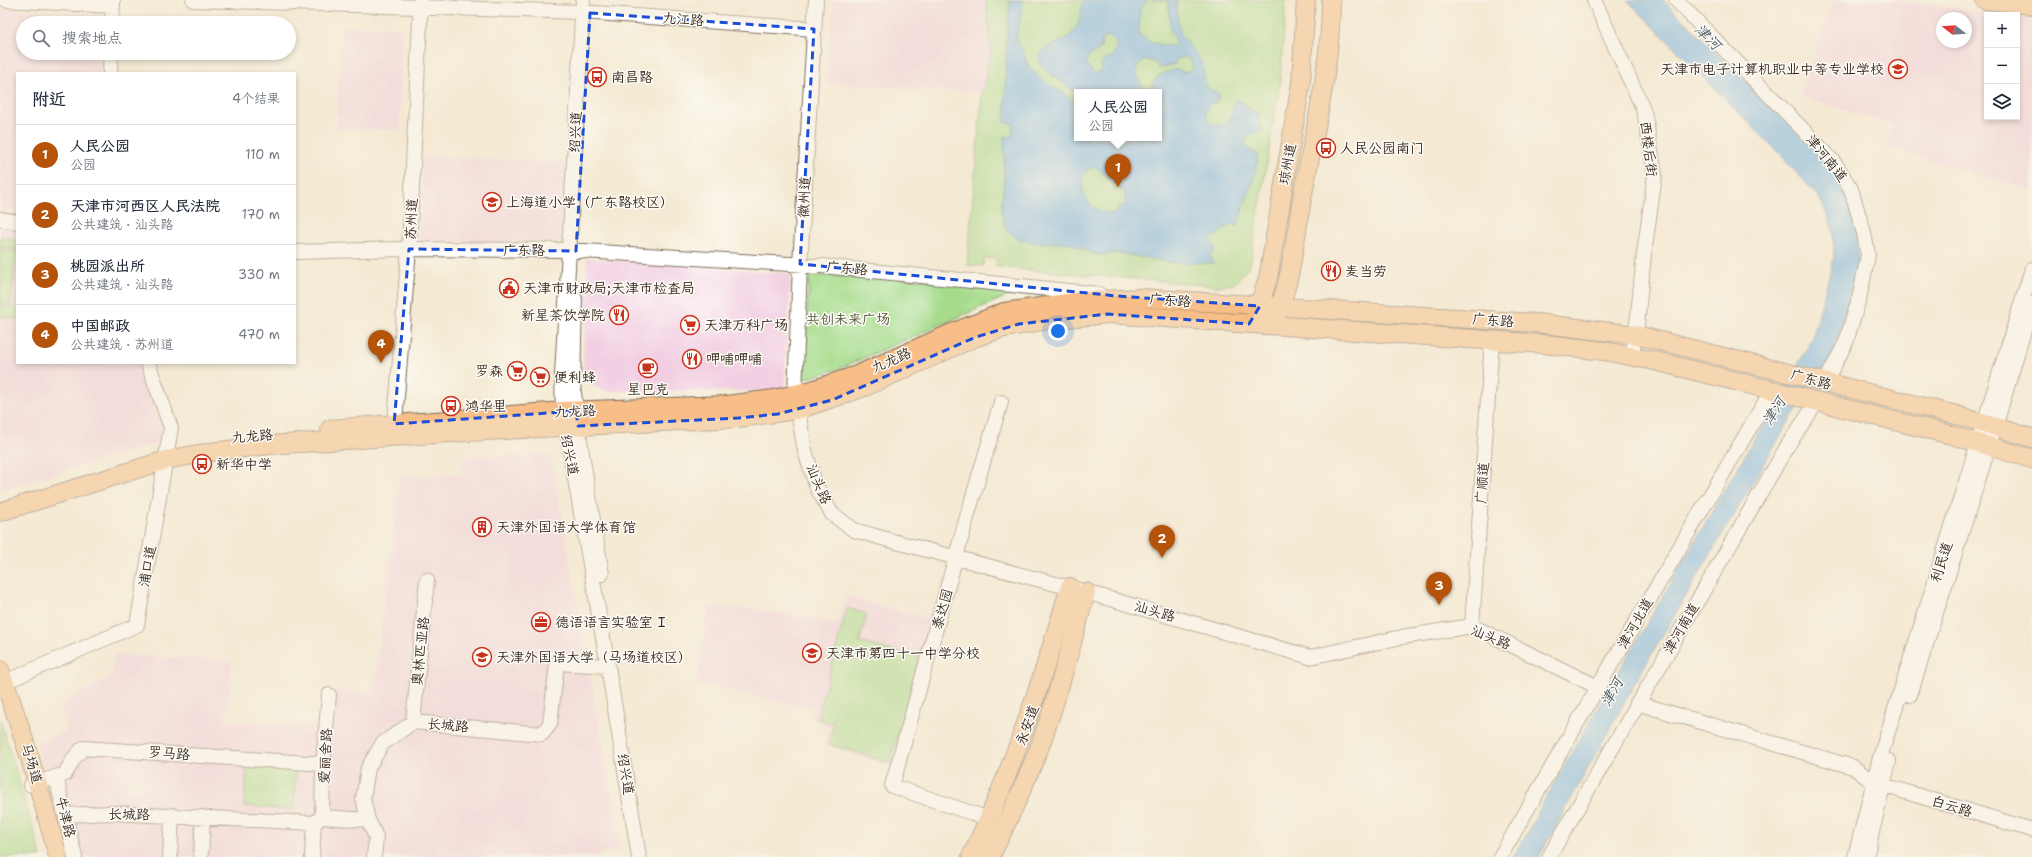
<!DOCTYPE html>
<html lang="zh">
<meta charset="utf-8">
<style>
body{margin:0;font-family:"Shantell Sans","LXGW WenKai TC",sans-serif;background:#f6f6f7;color:#1f2937}
.controls{position:absolute;right:12px;top:12px;display:grid;overflow:hidden;border-radius:0px;box-shadow:0 2px 6px #0003}
.controls button{width:36px;height:36px;display:grid;place-items:center;padding:0;border:0;border-bottom:1px solid #e0e1e3;background:#fff;color:#1f2937;font:20px sans-serif}
.compass{position:absolute;left:1936px;top:12px;width:36px;height:36px;border-radius:50%;background:#fff;box-shadow:0 2px 6px #0003;rotate:287deg}
.you{position:absolute;left:1058px;top:331px;width:14px;height:14px;margin:-10px;border:3px solid #fff;border-radius:50%;background:#1a73e8;box-shadow:0 0 0 6px #1a73e833}
.badge{display:grid;place-items:center;width:26px;height:26px;border-radius:50%;background:#b45309;color:#fff;font-size:13px;font-weight:700}
.pin{position:absolute;translate:-50% -33px;filter:drop-shadow(0 1px 2px #0008)}
.pin::after{content:'';position:absolute;top:21px;width:14px;height:12px;background:inherit;clip-path:polygon(0 0,100% 0,50% 100%)}
.popup{position:absolute;left:1074px;top:89px;width:88px;height:52px;box-sizing:border-box;display:grid;place-content:center;border-radius:0px;background:#fff;filter:drop-shadow(0 1px 3px #0005);font-size:13px;white-space:nowrap;color:#747a83}
.popup b{font-size:15px;color:#1f2937}
.popup::after{content:'';position:absolute;left:50%;top:100%;margin-left:-8px;border:8px solid transparent;border-top-color:#fff}
.list{margin:0;padding:0;list-style:none}
h2{display:flex;justify-content:space-between;align-items:center;height:52px;margin:0;padding:0 16px;font-size:17px}
h2 small{font-size:13px;font-weight:400;color:#747a83}
.list li{display:grid;grid-template-columns:26px 1fr auto;gap:12px;align-items:center;box-sizing:border-box;height:60px;padding:0 16px;border-top:1px solid #e0e1e3}
.list b{display:block;font-size:15px;white-space:nowrap}
.list p{margin:0;font-size:13px;white-space:nowrap;color:#747a83}
.list em{font-size:13px;font-style:normal;color:#747a83}
.icon{flex:none;width:22px;height:22px;fill:none;stroke:currentColor;stroke-width:2;stroke-linecap:round;stroke-linejoin:round}
.map{position:relative;flex:none;width:2032px;height:857px;overflow:hidden}
.search{position:absolute;background:#fff;box-shadow:0 2px 6px #0003;left:16px;top:16px;width:280px;height:44px;display:flex;align-items:center;gap:10px;box-sizing:border-box;padding:0 14px;border-radius:22px;color:#747a83;font-size:15px}
.panel{position:absolute;background:#fff;box-shadow:0 2px 6px #0003;left:16px;top:72px;width:280px;height:292px;border-radius:0px}
.map>svg:first-child{display:block}
.built{fill:#f2cfe2;fill-rule:evenodd}
.green{fill:#a6db8b;stroke:#708254;fill-rule:evenodd}
.water{fill:#72b3e6;stroke:#566e82;fill-rule:evenodd}
.lines{fill:none;stroke-linecap:round;stroke-linejoin:round}
.minor-casing{stroke:#7c6d5d;stroke-width:16}
.major-casing{stroke:#7c6d5d;stroke-width:20}
.minor{stroke:#fff;stroke-width:14}
.major{stroke:#f7be88;stroke-width:18}
.marked{fill:none;stroke:#1d4ed8;stroke-width:3;stroke-dasharray:8 5;stroke-linejoin:round}
.labels{text-anchor:middle;dominant-baseline:central;stroke-width:3;stroke-linejoin:round;paint-order:stroke}
.street-label{font-size:14px;fill:#3b2a1e;stroke:#fdfcf7}
.poi-label{font-size:14px;fill:#3b2a1e;stroke:#fdfcf7;text-anchor:start}
.park-label{font-size:14px;fill:#565639;stroke:#fdfcf7}
.water-label{font-size:15px;font-style:italic;fill:#4e5a64;stroke:#fdfcf7}
</style>
<div class="map">
<svg width="2032" height="857" viewBox="0 0 2032 857">
<rect width="100%" height="100%" fill="#fdfcf7"/>
<filter id="ink" filterUnits="userSpaceOnUse"><feTurbulence type="fractalNoise" baseFrequency=".025" numOctaves="2"/><feDisplacementMap in="SourceGraphic" scale="8" xChannelSelector="R" yChannelSelector="G"/><feConvolveMatrix kernelMatrix="1 2 1 2 8 2 1 2 1" color-interpolation-filters="sRGB"/></filter>
<filter id="wash" filterUnits="userSpaceOnUse"><feTurbulence type="fractalNoise" baseFrequency=".012" numOctaves="4" result="noise"/><feDisplacementMap in="SourceGraphic" scale="16" xChannelSelector="R" yChannelSelector="G"/><feGaussianBlur stdDeviation="0.9" result="paint"/><feColorMatrix in="noise" values="0 0 0 0 0 0 0 0 0 0 0 0 0 0 0 0 0 1.4 0 .05"/><feComposite in="paint" operator="in"/></filter>
<g filter="url(#wash)">
<rect width="100%" height="100%" fill="#f4ead3"/>
<path class="built" d="M834,0H986L991,51L983,93L826,83Z
M1834,0H1896L2002,15H1987V117H2017V17L2032,19V191L1887,147L1892,125L1799,96ZM1942,18H1966V42H1942Z
M0,9L102,16L101,23H23V53H100L99,73H17V210L0,208Z
M341,26L402,27L400,130L336,129Z
M423,157L565,162L560,242H419Z
M0,228L17,230V363H138L162,430L159,442L0,490Z
M587,258L791,274L784,391H605L596,388L583,375Z
M551,455L621,848L598,854L597,857H66L36,743L68,731L61,704L112,675L114,655L232,660L227,721L321,726L323,690L373,693L400,477L462,475L463,456Z
M846,596L931,620L891,766L825,745L829,728L822,725L823,721L811,718L813,709L696,684L709,607L745,608L838,623Z"/>
<path class="green" d="M986,0H1286L1280,83L1250,265L1234,284L1217,286L996,267L997,259L984,258L983,266L967,265L982,93L991,51ZM1077,92H1159V138H1077Z
M0,237L17,239V249L0,247Z
M0,249L17,251L10,304L0,303Z
M809,275L940,280L1019,291L836,370L803,379Z
M0,305L17,308V319L0,316Z
M847,608L867,614L859,642L919,658L890,763L828,744L834,724L817,719Z
M0,719L38,844L41,857H0Z
M247,765L296,768L294,810L244,806Z"/>
<path class="water" d="M1010,0H1022L1021,14L1016,37L1029,67L1045,82L1064,93L1077,105V138H1108L1121,142L1131,138H1159V92H1151C1152,76 1164,72 1178,69C1184,74 1187,72 1193,69L1192,63L1187,57L1176,59V64L1159,68L1156,63L1147,60C1127,65 1142,80 1143,92L1077,93L1047,72L1040,64L1039,55C1043,49 1047,47 1054,44C1078,35 1080,24 1083,0H1147L1140,10L1139,34L1149,42L1174,47L1176,40L1171,32L1168,1L1152,0H1178L1176,6L1180,33L1201,61L1206,86L1210,90L1219,93L1217,102L1211,103C1199,116 1211,131 1227,123C1232,116 1232,108 1236,100L1245,104L1251,112L1255,111L1258,113L1259,124L1263,131L1255,132L1246,139L1245,144L1250,151L1258,154C1257,179 1243,203 1237,227L1232,224L1210,239L1216,249L1210,254L1213,263H1175L1117,253L1096,255L1070,243L1033,242L1018,239L1006,230L1001,210L1004,180V136L1012,137L1013,123H1005L1006,42ZM1108,36C1118,40 1117,47 1113,56C1102,61 1104,57 1100,71L1095,74L1086,64L1088,57L1101,48L1102,39ZM1095,167C1105,172 1107,183 1119,187L1120,190H1124L1126,205L1119,206L1117,212C1087,222 1069,173 1095,167Z
M1627,0H1663L1826,160L1849,196L1858,235V270L1832,356L1788,423L1640,674L1539,857H1513L1575,747L1812,340L1834,257L1833,228L1820,199L1781,155Z"/>
</g>
<g filter="url(#ink)">
<g class="lines">
<defs>
<path id="minor" d="M6,0L113,6
M193,0L582,12L814,29
M583,0L562,375L563,411L608,666L639,857
M816,0L800,264L795,394L805,451L817,488L832,514L854,530L889,540L1086,592L1310,657L1402,637L1472,626L1598,687
M1594,0L1642,106L1645,116L1655,175L1644,254L1636,335L1631,356
M1676,0L1824,151L1836,165L1851,189L1864,233L1868,255L1860,295L1846,342L1825,383
M112,23L113,0
M110,73L111,53
M0,219L17,222
M295,252L398,249L568,250L822,266L1099,294
M575,299L573,385L581,448L602,574
M394,433L409,249L421,0
M1472,626L1492,340
M0,684L137,625L171,428L148,363
M1910,695L1995,427L2032,304
M1637,703L1853,767L1873,782L2032,830
M413,722L427,580
M56,777L75,857
M31,785L65,774L74,758L83,748L323,764
M65,815L110,813L314,823L322,817L368,820L363,799L368,768L382,744L413,722L542,734L550,724L557,663L608,666
M322,817L323,764L329,695
M989,819L892,786L967,517L1001,402
M368,820L376,837L374,857
M170,857L172,815
M201,857L203,817
M312,857L314,823
M1500,857L1598,687L1772,390
M1549,857L1788,445L1817,402
M1855,857L1879,761L2032,269
M1866,857L1889,761"/>
<path id="major" d="M1985,0L2032,5
M1255,317L1268,279L1301,83L1306,0
M1275,317C1292,281 1295,238 1302,199C1314,134 1331,67 1331,0
M330,429L563,411L726,405L774,399L812,390L857,375L954,332L1004,312L1080,301L1141,298L1536,323L1636,335L1956,415L2032,438
M0,512L166,460L210,452L270,445L465,432L738,418L797,410L865,387L976,337L1000,329L1048,320L1108,314L1544,344L1604,351L1655,361L1951,435L2032,459
M0,670C23,732 41,793 58,857
M971,857C1013,770 1042,680 1070,587
M990,857C1008,821 1025,784 1040,746C1058,696 1072,643 1086,592"/>
</defs>
<use href="#minor" class="minor-casing"/>
<use href="#major" class="major-casing"/>
<use href="#minor" class="minor"/>
<use href="#major" class="major"/>
</g>
</g>
<path d="M0 0H2032V857H0ZM590,13L814,29L800,264L1117,296L1260,306L1249,324L1108,314L1019,324L976,337L832,400L778,414L738,418L578,426L576,411L394,424L409,249L576,251Z" fill="#f4ead3" fill-opacity=".55" fill-rule="evenodd"/>
<path class="marked" d="M590,13L814,29L800,264L1117,296L1260,306L1249,324L1108,314L1019,324L976,337L832,400L778,414L738,418L578,426L576,411L394,424L409,249L576,251Z"/>
<defs>
<symbol id="school-ring" viewBox="-11 -11 22 22"><circle r="9.5" fill="#fdfcf7" stroke="#c8321e" stroke-width="1.5"/><path d="M0-5L7-2L0 1L-7-2ZM-4 1L0 2.5L4 1V4Q0 6-4 4Z" fill="#c8321e"/></symbol>
<symbol id="bus-ring" viewBox="-11 -11 22 22"><circle r="9.5" fill="#fdfcf7" stroke="#c8321e" stroke-width="1.5"/><path d="M-5-6H5V4H4V6H2V4H-2V6H-4V4H-5ZM-3.5-4V0h7V-4ZM-3.5 1.2v1.5H-2V1.2ZM2 1.2v1.5H3.5V1.2Z" fill="#c8321e"/></symbol>
<symbol id="restaurant-ring" viewBox="-11 -11 22 22"><circle r="9.5" fill="#fdfcf7" stroke="#c8321e" stroke-width="1.5"/><path d="M-5-6h1v4h1v-4h1v4h1v-4h1v5L-1.5 .5V6h-2V.5L-5-1ZM5-6V6H3V1.5H1.5Q1.5-4 5-6Z" fill="#c8321e"/></symbol>
<symbol id="civic-ring" viewBox="-11 -11 22 22"><circle r="9.5" fill="#fdfcf7" stroke="#c8321e" stroke-width="1.5"/><path d="M-.6-6.5H3V-4.5H.6V-3L4-1V1h2V6H-6V1h2V-1L-.6-3ZM-1.2 2.5V6h2.4V2.5Z" fill="#c8321e"/></symbol>
<symbol id="supermarket-ring" viewBox="-11 -11 22 22"><circle r="9.5" fill="#fdfcf7" stroke="#c8321e" stroke-width="1.5"/><path d="M-6-5.5h2.5l.6 2H6L4.5 2H-2.5L-4.4-4H-6ZM-1.5 3.2a1.3 1.3 0 1 0 .1 0ZM3 3.2a1.3 1.3 0 1 0 .1 0Z" fill="#c8321e"/></symbol>
<symbol id="cafe-ring" viewBox="-11 -11 22 22"><circle r="9.5" fill="#fdfcf7" stroke="#c8321e" stroke-width="1.5"/><path d="M-5.5-4.5H6V0H3Q3 3.5 0 3.5H-2.5Q-5.5 3.5-5.5 0ZM3-3.2v2h1.7v-2ZM-6 4.5H4V6H-6Z" fill="#c8321e"/></symbol>
<symbol id="building-ring" viewBox="-11 -11 22 22"><circle r="9.5" fill="#fdfcf7" stroke="#c8321e" stroke-width="1.5"/><path d="M-4-6H4V6H1V3H-1V6H-4ZM-2.5-4.3h1.7v1.8h-1.7ZM.8-4.3h1.7v1.8H.8ZM-2.5-1h1.7V.8h-1.7ZM.8-1h1.7V.8H.8Z" fill="#c8321e"/></symbol>
<symbol id="office-ring" viewBox="-11 -11 22 22"><circle r="9.5" fill="#fdfcf7" stroke="#c8321e" stroke-width="1.5"/><path d="M-6-3h4V-5.5h4V-3h4V5H-6ZM-1-4.5V-3h2v-1.5ZM-6 0V1H6V0Z" fill="#c8321e"/></symbol>
<symbol id="university-ring" viewBox="-11 -11 22 22"><circle r="9.5" fill="#fdfcf7" stroke="#c8321e" stroke-width="1.5"/><path d="M0-5L7-2L0 1L-7-2ZM-4 1L0 2.5L4 1V4Q0 6-4 4Z" fill="#c8321e"/></symbol>
</defs>
<g fill-rule="evenodd">
<use href="#school-ring" x="1887" y="58" width="22" height="22"/>
<use href="#bus-ring" x="586" y="66" width="22" height="22"/>
<use href="#bus-ring" x="1315" y="137" width="22" height="22"/>
<use href="#school-ring" x="481" y="191" width="22" height="22"/>
<use href="#restaurant-ring" x="1320" y="260" width="22" height="22"/>
<use href="#civic-ring" x="498" y="277" width="22" height="22"/>
<use href="#restaurant-ring" x="608" y="304" width="22" height="22"/>
<use href="#supermarket-ring" x="679" y="314" width="22" height="22"/>
<use href="#restaurant-ring" x="681" y="348" width="22" height="22"/>
<use href="#cafe-ring" x="637" y="357" width="22" height="22"/>
<use href="#supermarket-ring" x="506" y="360" width="22" height="22"/>
<use href="#supermarket-ring" x="529" y="366" width="22" height="22"/>
<use href="#bus-ring" x="440" y="395" width="22" height="22"/>
<use href="#bus-ring" x="191" y="453" width="22" height="22"/>
<use href="#building-ring" x="471" y="516" width="22" height="22"/>
<use href="#office-ring" x="530" y="611" width="22" height="22"/>
<use href="#school-ring" x="801" y="642" width="22" height="22"/>
<use href="#university-ring" x="471" y="646" width="22" height="22"/>
</g>
<g class="labels">
<g class="street-label">
<text transform="translate(683 19) rotate(4)">九江路</text>
<text transform="translate(575 132) rotate(-87)">绍兴道</text>
<text transform="translate(1649 149) rotate(83)">西楼后街</text>
<text transform="translate(1827 158) rotate(51)">津河南道</text>
<text transform="translate(1287 164) rotate(-80)">琼州道</text>
<text transform="translate(804 197) rotate(-87)">徽州道</text>
<text transform="translate(411 219) rotate(-87)">苏州道</text>
<text x="524" y="250">广东路</text>
<text transform="translate(847 268) rotate(5)">广东路</text>
<text transform="translate(1170 300) rotate(4)">广东路</text>
<text transform="translate(1493 320) rotate(4)">广东路</text>
<text transform="translate(891 360) rotate(-24)">九龙路</text>
<text transform="translate(1811 379) rotate(15)">广东路</text>
<text transform="translate(575 411) rotate(-3)">九龙路</text>
<text transform="translate(252 436) rotate(-5)">九龙路</text>
<text transform="translate(570 455) rotate(79)">绍兴道</text>
<text transform="translate(1482 483) rotate(-86)">广顺道</text>
<text transform="translate(819 484) rotate(67)">汕头路</text>
<text transform="translate(1941 562) rotate(-72)">利民道</text>
<text transform="translate(147 566) rotate(-80)">浦口道</text>
<text transform="translate(942 609) rotate(-74)">泰达园</text>
<text transform="translate(1155 611) rotate(16)">汕头路</text>
<text transform="translate(1635 623) rotate(-60)">津河北道</text>
<text transform="translate(1681 628) rotate(-60)">津河南道</text>
<text transform="translate(1491 637) rotate(22)">汕头路</text>
<text transform="translate(420 651) rotate(-84)">奥林匹亚路</text>
<text transform="translate(448 725) rotate(5)">长城路</text>
<text transform="translate(1027 725) rotate(-70)">永安道</text>
<text transform="translate(169 753) rotate(4)">罗马路</text>
<text transform="translate(325 756) rotate(-87)">爱丽舍路</text>
<text transform="translate(32 763) rotate(73)">马场道</text>
<text transform="translate(626 774) rotate(81)">绍兴道</text>
<text transform="translate(1952 806) rotate(17)">白云路</text>
<text transform="translate(129 814) rotate(1)">长城路</text>
<text transform="translate(66 817) rotate(76)">牛津路</text>
</g>
<g class="poi-label">
<text x="1884" y="69" text-anchor="end">天津市电子计算机职业中等专业学校</text>
<text x="611" y="77">南昌路</text>
<text x="1340" y="148">人民公园南门</text>
<text x="506" y="202">上海道小学（广东路校区）</text>
<text x="1345" y="271">麦当劳</text>
<text x="523" y="288">天津市财政局;天津市检查局</text>
<text x="605" y="315" text-anchor="end">新星茶饮学院</text>
<text x="704" y="325">天津万科广场</text>
<text x="706" y="359">呷哺呷哺</text>
<text x="503" y="371" text-anchor="end">罗森</text>
<text x="554" y="377">便利蜂</text>
<text x="648" y="389" text-anchor="middle">星巴克</text>
<text x="465" y="406">鸿华里</text>
<text x="216" y="464">新华中学</text>
<text x="496" y="527">天津外国语大学体育馆</text>
<text x="555" y="622">德语语言实验室 I</text>
<text x="826" y="653">天津市第四十一中学分校</text>
<text x="496" y="657">天津外国语大学（马场道校区）</text>
</g>
<g class="park-label">
<text x="848" y="319">共创未来广场</text>
</g>
<g class="water-label">
<text transform="translate(1708 37) rotate(45)">津河</text>
<text transform="translate(1774 411) rotate(-58)">津河</text>
<text transform="translate(1612 692) rotate(-61)">津河</text>
</g>
</g>
</svg>
<div class="controls">
<button>+</button>
<button>−</button>
<button><svg class="icon" aria-label="layers" viewBox="0 0 24 24"><path d="M12 4l9 5-9 5-9-5zM3 14l9 5 9-5"/></svg></button>
</div>
<svg class="compass" viewBox="-18 -18 36 36"><path d="M0-13l5 13h-10z" fill="#e53935"/><path d="M0 13l5-13h-10z" fill="#747a83"/></svg>
<div class="you"></div>
<div class="pin badge" style="left:1118px;top:187px">1</div>
<div class="popup"><b>人民公园</b>公园</div>
<div class="pin badge" style="left:1162px;top:558px">2</div>
<div class="pin badge" style="left:1439px;top:605px">3</div>
<div class="pin badge" style="left:381px;top:363px">4</div>
<div class="search"><svg class="icon" aria-label="search" viewBox="0 0 24 24"><circle cx="10" cy="10" r="6"/><path d="M15 15l6 6"/></svg>搜索地点</div>
<section class="panel">
<h2>附近<small>4个结果</small></h2>
<ul class="list">
<li><span class="badge">1</span><div><b>人民公园</b><p>公园</p></div><em>110 m</em></li>
<li><span class="badge">2</span><div><b>天津市河西区人民法院</b><p>公共建筑 · 汕头路</p></div><em>170 m</em></li>
<li><span class="badge">3</span><div><b>桃园派出所</b><p>公共建筑 · 汕头路</p></div><em>330 m</em></li>
<li><span class="badge">4</span><div><b>中国邮政</b><p>公共建筑 · 苏州道</p></div><em>470 m</em></li>
</ul>
</section>
</div>
